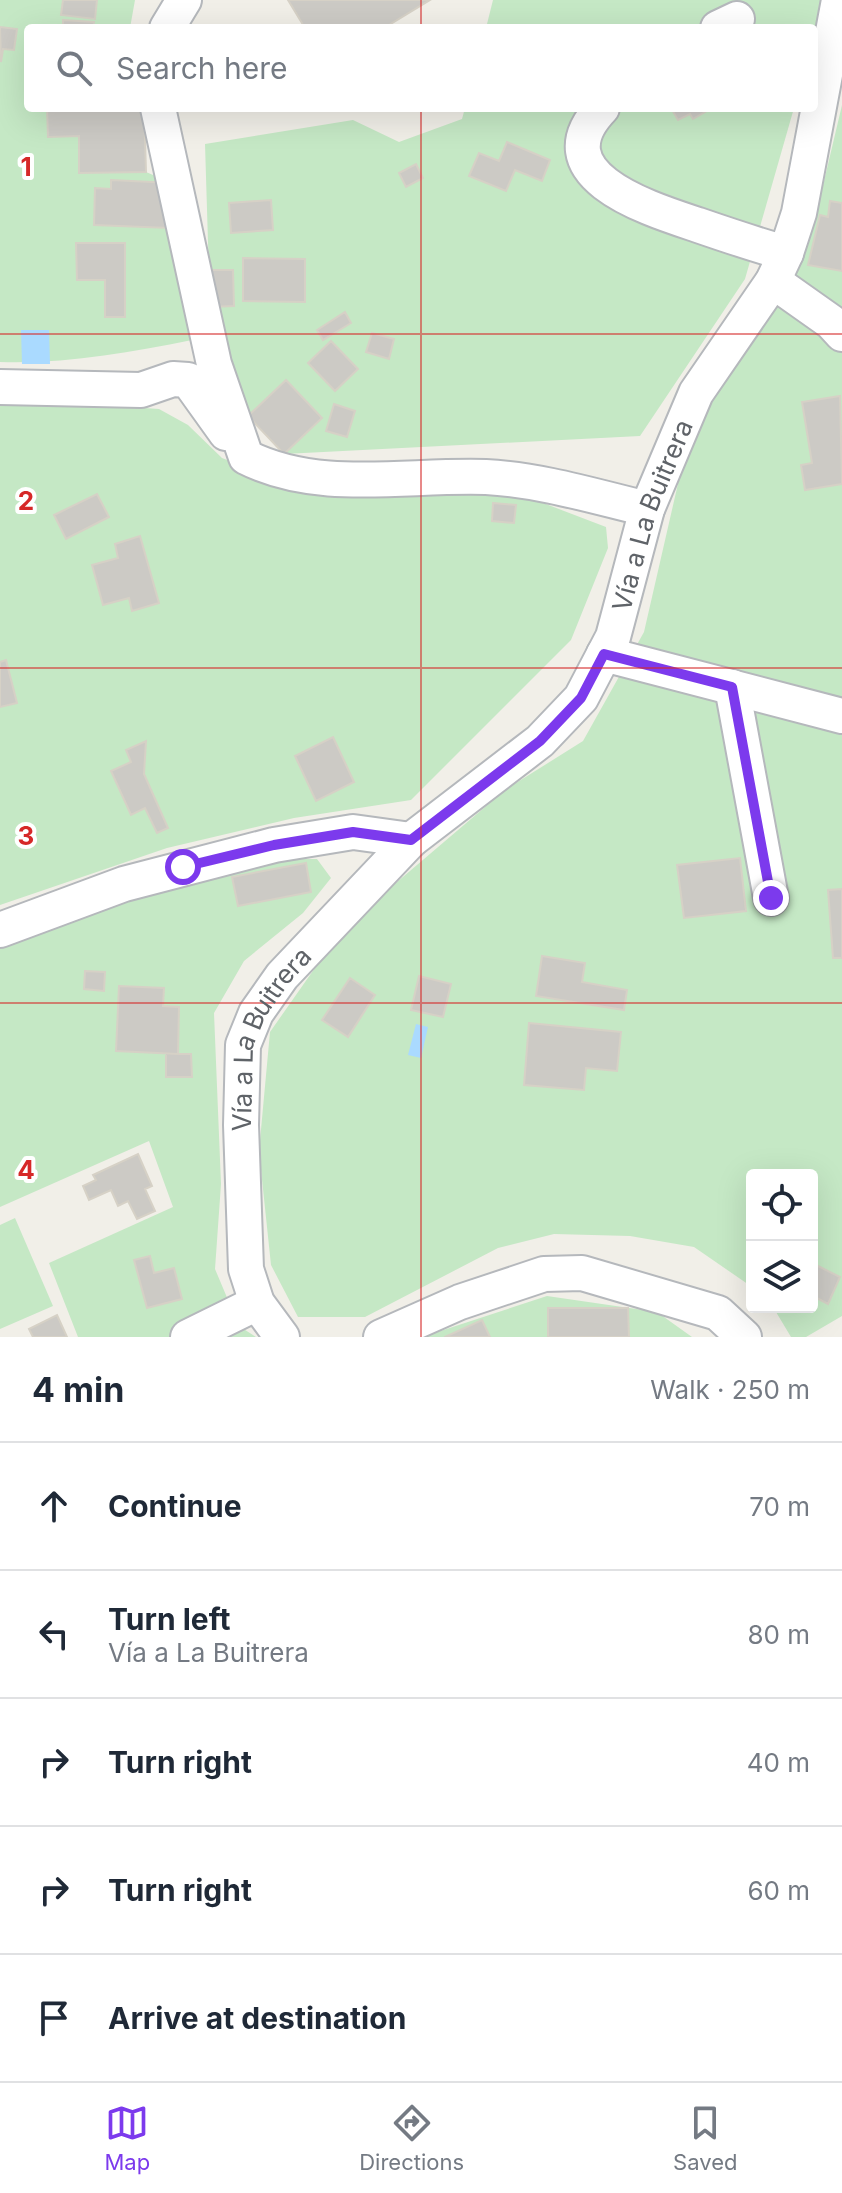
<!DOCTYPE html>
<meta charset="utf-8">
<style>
body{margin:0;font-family:Inter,sans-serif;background:#f2f2f3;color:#1f2937}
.controls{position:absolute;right:24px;bottom:24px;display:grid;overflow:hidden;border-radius:8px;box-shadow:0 8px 32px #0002}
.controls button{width:72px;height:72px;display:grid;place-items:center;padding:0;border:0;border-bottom:2px solid #e0e1e3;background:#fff;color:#1f2937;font:40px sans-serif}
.stop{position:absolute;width:24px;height:24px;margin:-18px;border:6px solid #7c3aed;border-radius:50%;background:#fff}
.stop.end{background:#7c3aed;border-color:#fff;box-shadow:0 2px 8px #0008}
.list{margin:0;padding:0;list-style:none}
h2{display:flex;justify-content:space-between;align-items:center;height:104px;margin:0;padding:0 32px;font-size:34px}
h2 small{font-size:26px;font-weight:400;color:#747a83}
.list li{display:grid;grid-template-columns:52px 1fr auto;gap:24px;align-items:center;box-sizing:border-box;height:128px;padding:0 32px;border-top:2px solid #e0e1e3}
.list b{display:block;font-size:30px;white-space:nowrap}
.list p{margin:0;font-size:26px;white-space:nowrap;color:#747a83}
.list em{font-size:26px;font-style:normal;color:#747a83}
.icon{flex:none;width:44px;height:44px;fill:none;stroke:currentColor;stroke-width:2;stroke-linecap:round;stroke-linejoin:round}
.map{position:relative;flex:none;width:842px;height:1337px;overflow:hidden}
.search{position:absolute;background:#fff;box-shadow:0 8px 32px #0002;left:24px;right:24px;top:24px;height:88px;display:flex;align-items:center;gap:20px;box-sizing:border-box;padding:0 28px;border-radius:8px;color:#747a83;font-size:30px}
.sheet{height:744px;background:#fff}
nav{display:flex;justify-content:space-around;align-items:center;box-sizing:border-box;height:112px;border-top:2px solid #e0e1e3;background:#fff;font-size:22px;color:#747a83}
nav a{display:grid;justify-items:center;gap:4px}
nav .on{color:#7c3aed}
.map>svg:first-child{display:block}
.green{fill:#c5e8c5}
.water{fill:#aadaff}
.building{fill:#cccac5;stroke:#d6d1c6;stroke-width:2}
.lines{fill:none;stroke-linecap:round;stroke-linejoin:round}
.minor-casing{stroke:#b5b8bc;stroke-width:38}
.minor{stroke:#fff;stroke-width:34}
.route{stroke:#7c3aed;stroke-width:10}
.grid{fill:none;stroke:#d62828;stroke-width:2;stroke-opacity:0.55}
.labels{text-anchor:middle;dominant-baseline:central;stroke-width:8;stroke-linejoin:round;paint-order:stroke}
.street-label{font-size:26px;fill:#5f6368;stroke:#fff}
.grid-label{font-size:26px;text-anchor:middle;font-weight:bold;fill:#d62828;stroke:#fff;stroke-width:8;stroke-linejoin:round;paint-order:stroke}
</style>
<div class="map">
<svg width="842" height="1337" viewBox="0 0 842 1337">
<rect width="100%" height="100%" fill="#f1efe8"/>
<path class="green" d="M0,0H135L130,28H28V108H144L146,172L172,183L192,340C127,353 66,364 0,362Z
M493,0H827L814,42V28H486Z
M842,105V1316L806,1337H791L773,1307H812V1175H752V1287L694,1247L630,1236L554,1234L498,1248L365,1317H298L271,1265L259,1151L270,1032L343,928L505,790L583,741L644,632L688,440L816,215Z
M465,108H794L745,279L640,436L284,454L248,416L210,307L205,144L353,120L399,142L462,119Z
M0,398L159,409L188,425L222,458L271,477L496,485L606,527L608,548L571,640L411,800L294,818L167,848L0,905Z
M295,859H317L331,878L303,913L244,961L214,1013L221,1184L215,1269L239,1326L256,1337H78L49,1263L173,1207L149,1141L0,1207V940C94,904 195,875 295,859Z
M15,1218L53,1306L0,1329V1225Z
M547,1296L657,1312L692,1337H422Z"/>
<path class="water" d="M21,330H49L50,364H22Z
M416,1024L428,1027L421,1058L408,1055Z"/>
<path class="building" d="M63,0H97L95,19L61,15Z
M288,0H430L384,28H305Z
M63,20L94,22L93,28H63Z
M0,27L17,29L14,50L3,49L1,62Z
M47,108H144L146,172L79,173V136L48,137Z
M671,108H712L693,119L690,114L678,120Z
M507,142L550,160L542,181L515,170L506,191L469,176L479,153L499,161Z
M416,164L423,178L406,187L399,173Z
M111,180L172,183L170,228L94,225L95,188L111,189Z
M271,200L273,230L231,233L229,203Z
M830,201L842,203V271L808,265L820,215L828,217Z
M76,243H125V317H105V280H77Z
M243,258L305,259V302L243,301Z
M208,270H233L234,306L210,307Z
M345,312L351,323L323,340L317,330Z
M372,333L394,339L389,359L366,352Z
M331,341L358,369L335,391L308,363Z
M286,380L322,418L284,454L248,416Z
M840,396L842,484L805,490L801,465L812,463L802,402Z
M334,404L355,411L347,437L326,431Z
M97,494L109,517L66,539L54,515Z
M493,503L516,505L514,523L492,521Z
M140,536L159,603L132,611L129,598L103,605L92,565L118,558L115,544Z
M6,660L17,703L0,707V662Z
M333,737L354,782L316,801L295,756Z
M146,741L144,774L168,828L157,833L145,808L131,815L111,771L131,762L126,750Z
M740,858L746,911L684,918L677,865Z
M306,863L311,892L238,906L232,877Z
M842,889V958H833L828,890Z
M542,956L585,963L582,982L627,990L624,1010L536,996Z
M85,971L105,972L104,991L84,989Z
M419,976L451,984L443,1017L411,1010Z
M350,978L375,995L348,1037L322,1020Z
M119,986L164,988L163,1006L179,1007L178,1054L116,1051Z
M529,1023L621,1032L617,1071L586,1068L584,1090L524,1085Z
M166,1054H191L192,1077H166Z
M138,1154L152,1186L145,1189L155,1211L137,1219L128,1201L118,1206L111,1190L89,1200L83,1186L96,1180L93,1175Z
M150,1256L154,1273L174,1268L182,1299L147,1308L134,1260Z
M812,1263L840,1277L828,1304L815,1297L812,1304Z
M548,1308H628L629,1337H548Z
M57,1315L67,1337H33L29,1329Z
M482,1320L490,1337H444H445Z"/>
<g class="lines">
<defs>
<g id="minor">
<path d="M167,28L184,0"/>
<path d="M718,28L737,19"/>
<path d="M158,108L214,364L246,457C319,494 407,474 486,477C541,480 593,496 647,509"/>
<path d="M602,108C538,175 650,209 698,225C727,235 756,245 786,253"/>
<path d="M773,281L831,322L842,334"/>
<path d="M0,387L141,390L173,379L188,380L226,433"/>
<path d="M604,654L842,716"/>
<path d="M732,687L771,898"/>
<path d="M0,930L124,884L274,845L353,832L411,840"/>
<path d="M188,1337L257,1303"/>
<path id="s1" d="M282,1337L257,1303L246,1269L241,1125L243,1045L256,1013L282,976L411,840L540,741L581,698L613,637L647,509L696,393L773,281L786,253L799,213L839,0"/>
<path d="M381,1337L460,1302L544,1274L582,1273L718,1313L744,1337"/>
</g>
</defs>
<use href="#minor" class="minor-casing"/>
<use href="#minor" class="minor"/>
</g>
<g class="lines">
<path class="route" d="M183,867L274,845L353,832L411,840L540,741L581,698L604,654L732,687L771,898"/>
</g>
<path class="grid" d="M421,0V28M421,108V1337M0,334H842M0,668H842M0,1003H842"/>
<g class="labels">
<g class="street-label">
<text stroke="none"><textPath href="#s1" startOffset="988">Vía a La Buitrera</textPath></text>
<text stroke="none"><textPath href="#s1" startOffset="316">Vía a La Buitrera</textPath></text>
</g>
</g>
<g class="grid-label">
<text x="26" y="176">1</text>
<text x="26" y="510">2</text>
<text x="26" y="845">3</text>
<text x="26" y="1179">4</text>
</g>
</svg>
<div class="controls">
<button><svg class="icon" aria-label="locate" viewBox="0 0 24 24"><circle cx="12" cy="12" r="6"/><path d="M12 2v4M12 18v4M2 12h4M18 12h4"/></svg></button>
<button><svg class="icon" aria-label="layers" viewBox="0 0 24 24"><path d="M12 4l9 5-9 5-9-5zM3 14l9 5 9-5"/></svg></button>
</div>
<div class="stop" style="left:183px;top:867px"></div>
<div class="stop end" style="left:771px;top:898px"></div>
<div class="search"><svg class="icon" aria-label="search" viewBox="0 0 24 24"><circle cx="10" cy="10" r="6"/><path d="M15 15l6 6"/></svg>Search here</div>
</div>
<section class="sheet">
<h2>4 min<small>Walk · 250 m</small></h2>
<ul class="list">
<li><svg class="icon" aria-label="ahead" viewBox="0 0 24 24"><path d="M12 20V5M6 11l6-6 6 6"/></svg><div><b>Continue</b></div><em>70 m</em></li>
<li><svg class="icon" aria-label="left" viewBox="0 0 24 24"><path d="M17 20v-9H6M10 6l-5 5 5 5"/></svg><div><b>Turn left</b><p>Vía a La Buitrera</p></div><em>80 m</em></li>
<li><svg class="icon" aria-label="right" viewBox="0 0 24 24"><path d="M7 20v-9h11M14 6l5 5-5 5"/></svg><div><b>Turn right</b></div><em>40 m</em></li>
<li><svg class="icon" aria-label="right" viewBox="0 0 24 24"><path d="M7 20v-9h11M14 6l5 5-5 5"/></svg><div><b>Turn right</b></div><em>60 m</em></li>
<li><svg class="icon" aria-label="arrive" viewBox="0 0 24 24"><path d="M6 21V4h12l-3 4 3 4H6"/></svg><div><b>Arrive at destination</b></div></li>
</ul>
</section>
<nav>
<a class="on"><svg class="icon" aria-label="map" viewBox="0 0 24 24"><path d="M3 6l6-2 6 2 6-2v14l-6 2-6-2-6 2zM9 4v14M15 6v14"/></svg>Map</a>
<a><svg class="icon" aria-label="directions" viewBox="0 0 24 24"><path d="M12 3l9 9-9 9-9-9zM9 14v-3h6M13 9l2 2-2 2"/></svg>Directions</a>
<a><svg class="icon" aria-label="saved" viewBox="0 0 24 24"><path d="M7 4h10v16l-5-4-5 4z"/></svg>Saved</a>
</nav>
